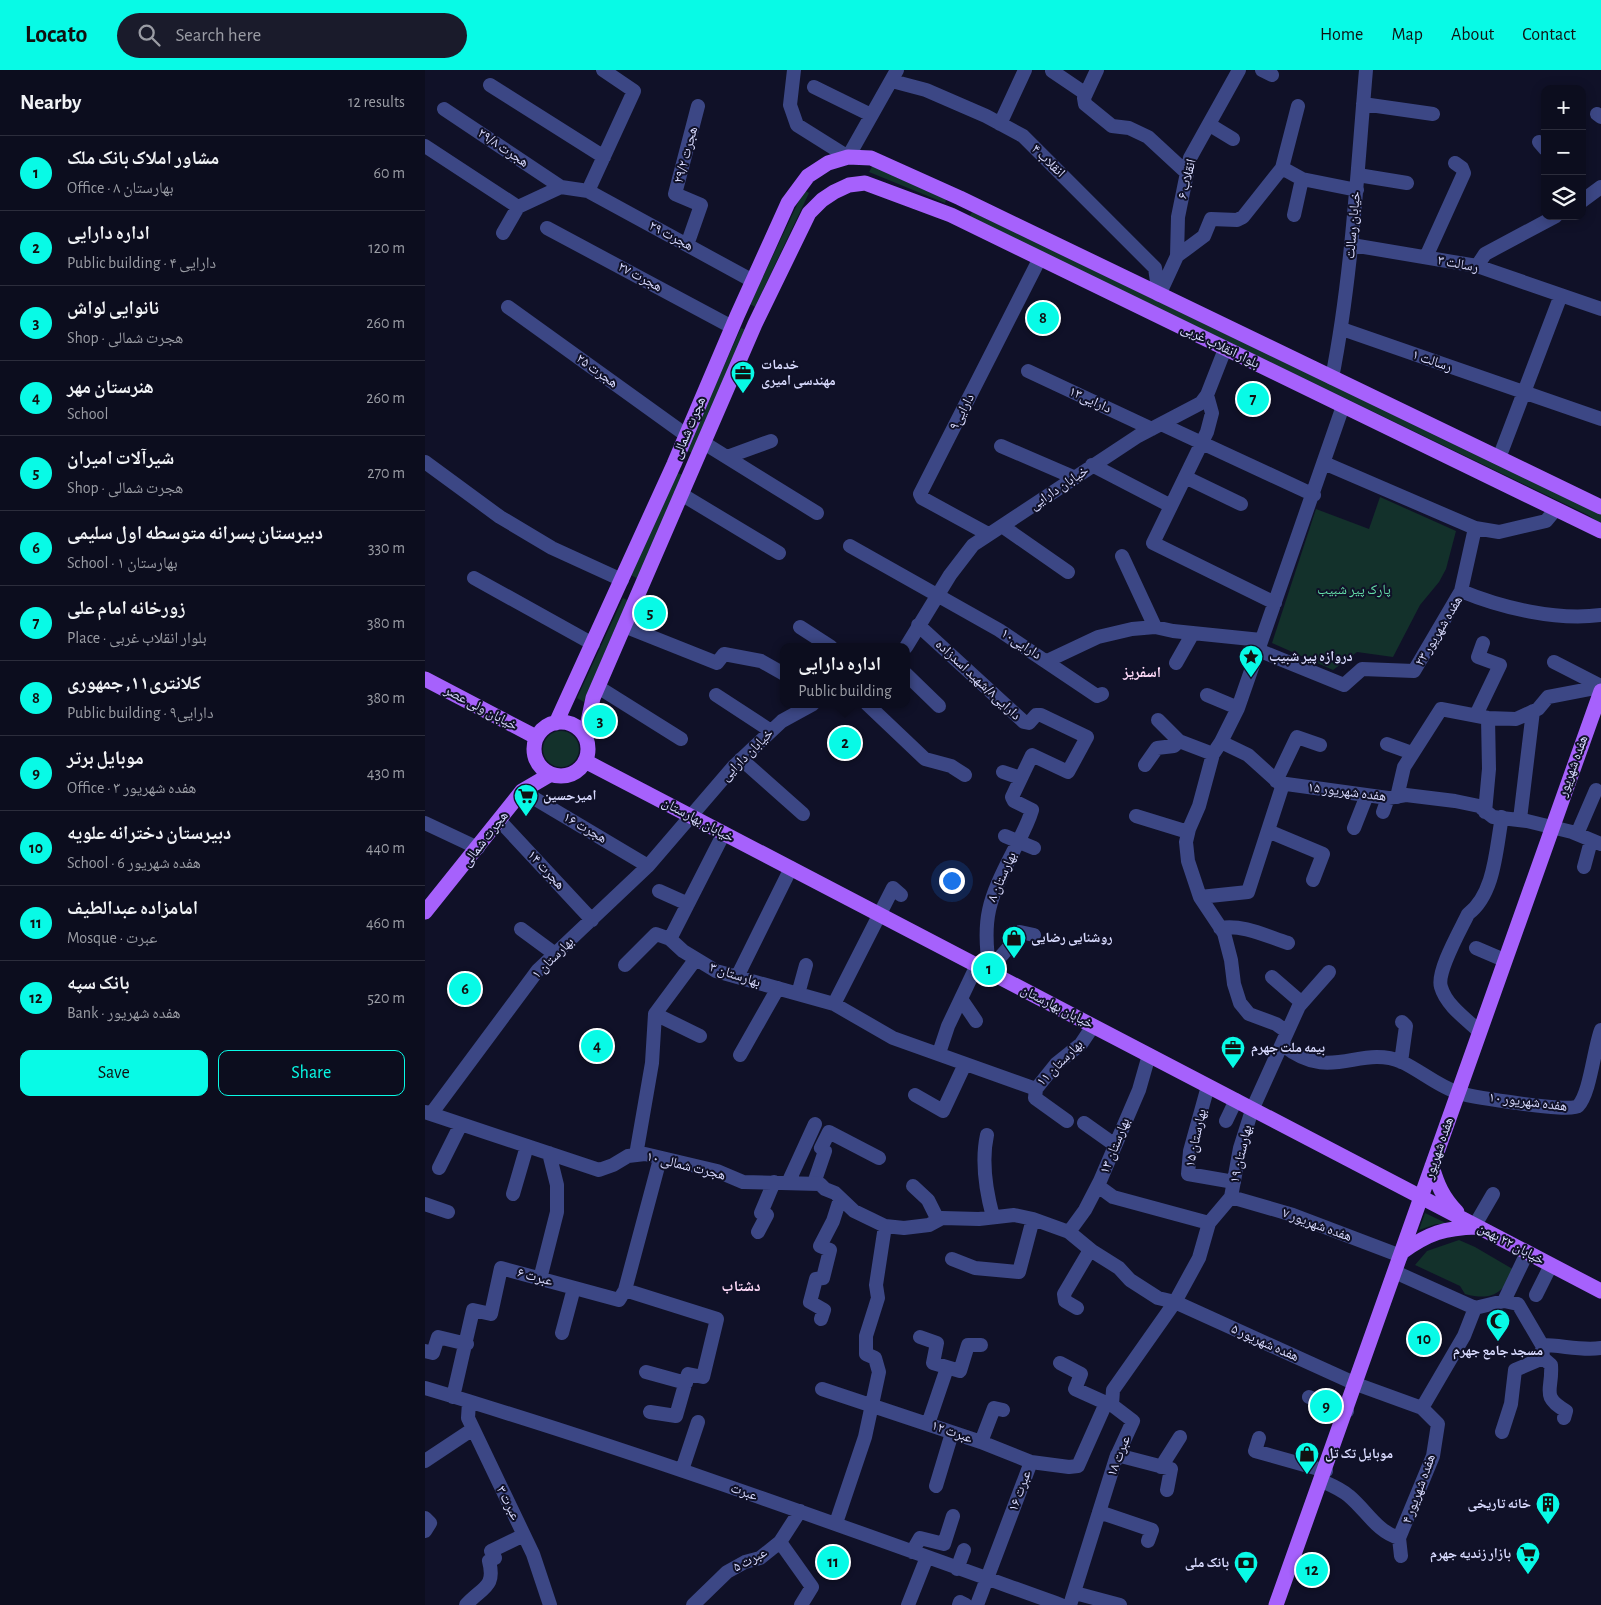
<!DOCTYPE html>
<meta charset="utf-8">
<style>
body{margin:0;font-family:"Alegreya Sans","Noto Naskh Arabic",sans-serif;background:#1a1b2b;color:#f1f3f6}
.controls{position:absolute;right:15px;top:15px;display:grid;overflow:hidden;border-radius:10px;box-shadow:0 2px 12px #0003}
.controls button{width:45px;height:45px;display:grid;place-items:center;padding:0;border:0;border-bottom:1px solid #2c2d3c;background:#0c0d1e;color:#f1f3f6;font:25px sans-serif}
.you{position:absolute;left:526px;top:810px;width:18px;height:18px;margin:-12px;border:4px solid #fff;border-radius:50%;background:#1a73e8;box-shadow:0 0 0 8px #1a73e833}
.badge{display:grid;place-items:center;width:32px;height:32px;border-radius:50%;background:#08fae6;color:#111;font-size:16px;font-weight:700}
.pin{position:absolute;translate:-50% -50%;border:2px solid #fff;box-shadow:0 1px 5px #0006}
.popup{position:absolute;left:355px;top:573px;width:130px;height:65px;box-sizing:border-box;display:grid;place-content:center;border-radius:10px;background:#0c0d1e;filter:drop-shadow(0 1px 4px #0005);font-size:16px;white-space:nowrap;color:#9a9ca4}
.popup b{font-size:19px;color:#f1f3f6}
.popup::after{content:'';position:absolute;left:50%;top:100%;margin-left:-10px;border:10px solid transparent;border-top-color:#0c0d1e}
.list{margin:0;padding:0;list-style:none}
h2{display:flex;justify-content:space-between;align-items:center;height:65px;margin:0;padding:0 20px;font-size:21px}
h2 small{font-size:16px;font-weight:400;color:#9a9ca4}
.list li{display:grid;grid-template-columns:32px 1fr auto;gap:15px;align-items:center;box-sizing:border-box;height:75px;padding:0 20px;border-top:1px solid #2c2d3c}
.list b{display:block;font-size:19px;white-space:nowrap}
.list p{margin:0;font-size:16px;white-space:nowrap;color:#9a9ca4}
.list em{font-size:16px;font-style:normal;color:#9a9ca4}
.actions{display:flex;gap:10px;padding:15px 20px}
.actions a{flex:1;padding:11px 0;border:1px solid #08fae6;border-radius:10px;text-align:center;font-size:18px;color:#08fae6}
.actions .main{background:#08fae6;color:#111}
.icon{flex:none;width:28px;height:28px;fill:none;stroke:currentColor;stroke-width:2;stroke-linecap:round;stroke-linejoin:round}
.map{position:relative;flex:none;width:1176px;height:1535px;overflow:hidden}
header{display:flex;align-items:center;gap:30px;box-sizing:border-box;height:70px;padding:0 25px;background:#08fae6;color:#111}
header strong{font-size:24px}
nav{display:flex;gap:28px;margin-inline-start:auto;font-size:18px}
.search{width:350px;height:45px;background:#1a1b2b;display:flex;align-items:center;gap:12px;box-sizing:border-box;padding:0 18px;border-radius:28px;color:#9a9ca4;font-size:19px}
main{display:flex}
aside{flex:1;background:#0c0d1e}
.map>svg:first-child{display:block}
.park{fill:#13312b}
.lines{fill:none;stroke-linecap:round;stroke-linejoin:round}
.minor{stroke:#3c4785;stroke-width:14}
.major{stroke:#a661fc;stroke-width:15}
.labels{text-anchor:middle;dominant-baseline:central;stroke-width:4;stroke-linejoin:round;paint-order:stroke}
.street-label{font-size:14px;fill:#d8dafe;stroke:#101128}
.poi-label{font-size:14px;font-weight:bold;fill:#d8dafe;stroke:#101128;text-anchor:start}
.park-label{font-size:14px;fill:#64dea9;stroke:#101128}
.neighbourhood-label{font-size:15px;font-weight:bold;fill:#fedaf8;stroke:#101128}
</style>
<header>
<strong>Locato</strong>
<div class="search"><svg class="icon" aria-label="search" viewBox="0 0 24 24"><circle cx="10" cy="10" r="6"/><path d="M15 15l6 6"/></svg>Search here</div>
<nav><a>Home</a><a>Map</a><a>About</a><a>Contact</a></nav>
</header>
<main>
<aside>
<h2>Nearby<small>12 results</small></h2>
<ul class="list">
<li><span class="badge">1</span><div><b>مشاور املاک بانک ملک</b><p>Office · بهارستان ۸</p></div><em>60 m</em></li>
<li><span class="badge">2</span><div><b>اداره دارایی</b><p>Public building · دارایی ۴</p></div><em>120 m</em></li>
<li><span class="badge">3</span><div><b>نانوایی لواش</b><p>Shop · هجرت شمالی</p></div><em>260 m</em></li>
<li><span class="badge">4</span><div><b>هنرستان مهر</b><p>School</p></div><em>260 m</em></li>
<li><span class="badge">5</span><div><b>شیرآلات امیران</b><p>Shop · هجرت شمالی</p></div><em>270 m</em></li>
<li><span class="badge">6</span><div><b>دبیرستان پسرانه متوسطه اول سلیمی</b><p>School · بهارستان ۱</p></div><em>330 m</em></li>
<li><span class="badge">7</span><div><b>زورخانه امام علی</b><p>Place · بلوار انقلاب غربی</p></div><em>380 m</em></li>
<li><span class="badge">8</span><div><b>کلانتری۱۱, جمهوری</b><p>Public building · دارایی۹</p></div><em>380 m</em></li>
<li><span class="badge">9</span><div><b>موبایل برتر</b><p>Office · هفده شهریور ۳</p></div><em>430 m</em></li>
<li><span class="badge">10</span><div><b>دبیرستان دخترانه علویه</b><p>School · هفده شهریور 6</p></div><em>440 m</em></li>
<li><span class="badge">11</span><div><b>امامزاده عبدالطیف</b><p>Mosque · عبرت</p></div><em>460 m</em></li>
<li><span class="badge">12</span><div><b>بانک سپه</b><p>Bank · هفده شهریور</p></div><em>520 m</em></li>
</ul>
<div class="actions"><a class="main">Save</a><a>Share</a></div>
</aside>
<div class="map">
<svg width="1176" height="1535" viewBox="0 0 1176 1535">
<rect width="100%" height="100%" fill="#101128"/>
<path class="park" d="M448,95L522,127L520,133L444,102Z
M379,120L384,123L330,237L325,234Z
M547,142L1176,444V454L1163,445L544,147Z
M316,258L321,260L267,383L261,380Z
M252,403L259,405L213,509L206,505Z
M955,427L1031,461L1021,499L1014,512L995,535L968,587L932,582L908,600L847,573L891,439L944,459Z
M198,528L204,531L159,632L152,628Z
M118 679a18 18 0 1 1 36 0a18 18 0 1 1-36 0Z
M1000,1143L1023,1154H1011L994,1160Z
M1034,1170L1050,1177L1091,1201C1076,1224 1067,1231 1040,1224L1035,1216L990,1195L1002,1181Z"/>
<g class="lines">
<path class="minor" d="M369,0L365,35L372,55L423,87L472,0
M672,0L659,28L660,34L687,56L704,58L723,67L762,103
M837,0L847,5
M627,1L661,24
M467,11L501,20L561,46L598,66L730,198L734,225
M65,15L179,87
M389,17L446,45
M938,34L1008,44
M19,39L136,117
M1172,44L1176,47
M575,54L600,0
M785,55L808,69
M1114,72L1120,79
M0,76L93,137
M857,98L873,36
M933,105L982,113
M163,121L209,21L178,0
M1157,131L1176,117
M869,145L877,109L932,120
M122,158L307,257
M78,163L93,137L136,117L163,121L328,211
M262,175L276,135L250,124L273,36
M927,175L1052,196L1176,239
M752,186L779,166L786,149L812,150L818,147L857,98L877,109
M1001,187L1039,103L1037,98L1030,93
M1052,196L1060,184L1131,146
M734,225L752,186L753,147L765,88L814,0
M83,237L261,365
M917,259L1176,349
M603,301L727,359
M907,308C927,207 932,103 941,0
M782,325L787,343L782,362L728,473L850,533
M736,354L889,425
M279,373L392,443
M576,376L648,407
M302,387L346,371
M1074,388L1136,225
M0,392L75,447L127,478L197,510
M899,393L1050,458
M667,395L746,436
M760,407L816,434
M256,424L354,483
M577,456L643,502
M563,464L497,428L495,424L615,188
M425,476L574,560L672,626L677,624
M697,486L730,557
M49,508L168,574
M1036,521L1050,458L1074,462L1121,451L1131,439
M493,555L599,652L604,653L611,645H616L662,667L643,702L607,685L587,727L589,731L607,740C603,754 595,768 588,782C564,829 556,849 565,902
M199,556L292,593L299,584L336,591L359,604
M375,557L406,577
M481,577L525,505L548,475L713,366L776,333L782,325L800,279
M833,580L919,615L937,599L989,601L1036,521C1077,538 1132,551 1176,545
M622,591L673,567L707,559L730,557L748,561L836,570
M1129,592L1176,616
M751,593L768,563
M481,604L514,636
M173,617L256,669
M291,625L346,661
M782,625L813,638
M442,634L500,689L526,696L540,705
M1051,645L1075,595L1053,587L1058,573
M733,650L754,671L788,684
M796,672L813,638L918,336
M962,674L987,683
M316,689L378,744
M720,695L732,678L749,676L754,671
M578,702L595,708
M851,711L872,667L895,675
M97,721L223,796
M972,727L979,697L1016,639L1063,648L1091,649L1113,639L1123,627L1176,617
M958,742L963,728
M1060,742L1064,699L1063,648
M711,746L763,762
M1095,749L1108,641
M74,750L167,850
M0,753L53,778
M929,758L942,725
M843,761L898,784L888,810
M299,763L245,869L258,881L291,901L409,934L468,968L611,1019
M1152,764L1171,720
M580,766L609,778
M1159,797L1166,771
M234,821L263,834
M775,827L823,822L858,714
M795,858C818,854 841,866 863,873
M96,859L130,884
M1051,878L1079,890
M200,895L231,864L245,869
M565,902C573,886 587,877 595,862L609,865
M312,907L366,798
M847,907L877,933
M373,924L381,895
M536,929L551,951
M409,934L468,818L476,825
M230,944L275,966
M861,961L851,954L824,944L815,933L809,914L806,890L799,863L775,827L763,791L761,772L764,759L774,736L788,684L796,672L823,685L854,713L963,728L981,725L1030,731L1054,736L1068,747L1102,751L1147,762L1176,774
M1054,961C1041,949 1021,935 1016,917C1011,902 1036,859 1043,844C1070,824 1071,778 1077,747
M858,975C906,1014 934,974 977,992C996,1001 1014,1017 1034,1023C1048,1027 1146,1043 1153,1036C1165,1024 1169,978 1176,960
M514,983L523,956L552,895
M315,985L353,918
M976,992L981,956L977,952
M783,1016L765,1081L763,1104L809,1112
M611,1019L631,994L656,974L668,956
M611,1019L610,1028L642,1051
M490,1025L518,1041L540,994
M0,1042L174,1100L188,1095L203,1086L220,1084L292,1101L318,1112L395,1114L400,1119L410,1123L429,1141L460,1156L479,1158L504,1155L517,1148L554,1149L589,1145L608,1149L644,1162L667,1181L694,1198L705,1210L733,1228L750,1232L931,1314L997,1338L1013,1354L1008,1386L974,1468L976,1486
M6,1044L113,900L223,796L309,696L357,651L388,634
M801,1051L811,1030
M659,1053L690,1075
M562,1065C556,1092 561,1121 568,1147
M211,1085L227,993L230,944L270,890
M14,1098L36,1054
M363,1113L390,1054
M389,1113L400,1081L396,1078L404,1062L454,1088
M488,1116L503,1130L513,1150
M673,1116L688,1127L784,1153
M88,1124L102,1076
M806,1127L868,1145L976,1186
M0,1134L23,1142
M1050,1155L1068,1124
M333,1162L342,1145L336,1143L349,1112
M644,1162L660,1140L675,1111L714,1020L724,985
M527,1189L550,1198L594,1202L608,1149
M970,1202L1050,1238
M115,1209L132,1142V1115L124,1083
M1111,1225L1126,1195
M1079,1231L1102,1183
M652,1238L640,1231L639,1224L665,1180
M1050,1238L1079,1231L1093,1234L1117,1275L1118,1288L1126,1295C1128,1320 1115,1326 1141,1341L1139,1348
M396,1249L399,1240L385,1232L391,1209L398,1208L405,1180L395,1176L408,1151L415,1129
M137,1263L149,1218
M495,1267L512,1273L508,1293L535,1301L543,1275H556
M1117,1275C1137,1275 1156,1281 1176,1278
M0,1281L8,1283L13,1267L42,1274
M635,1293L656,1304L650,1319L681,1333
M221,1302L261,1313
M0,1318C215,1382 425,1459 636,1535
M397,1319L556,1372L606,1392
M28,1327L48,1240L66,1244L76,1198L194,1230L200,1220
M884,1327L922,1341
M44,1332L43,1348L108,1484L125,1535
M997,1338L1039,1266L1050,1238
M225,1342L251,1346L263,1304L278,1307L292,1249L200,1220L235,1089
M503,1354L522,1298
M1077,1362L1086,1334L1090,1300L1118,1288
M834,1368L830,1381L901,1401
M556,1372L569,1338L578,1340
M692,1385L746,1399L742,1420
M0,1391L48,1359
M736,1397L755,1367
M257,1400L273,1352
M897,1411C906,1415 916,1419 924,1426C941,1440 952,1462 974,1468
M511,1416L527,1363
M674,1442L727,1460L723,1471
M0,1448L5,1453L0,1461
M411,1453L440,1367L454,1302L450,1288L441,1284V1266L453,1228L451,1215L460,1156
M355,1472L387,1517L376,1535
M487,1482L495,1468L519,1474L528,1446
M532,1499L539,1480
M650,1523L695,1535
M41,1535C57,1517 71,1518 64,1491L70,1488L66,1481L99,1465
M268,1535L302,1502L320,1492L335,1488L355,1472L375,1441
M483,1535L502,1487
M534,1535L535,1532L541,1535
M552,1535L606,1392L644,1397L653,1396L681,1333L687,1335
M645,1535L691,1388L708,1351L687,1335L688,1320L750,1232L774,1188L784,1153L806,1127L815,1078L827,1040L874,936L904,902"/>
<path class="major" d="M0,609L111,667
M109 679a27 27 0 1 1 54 0a27 27 0 1 1-54 0Z
M131,653L249,394L312,246L363,133L383,106L403,93L423,87L446,88L535,128L1176,437
M160,666L168,628L330,254L384,143L397,130L409,122L424,115L440,113L526,145L1176,461
M160,691L1176,1221
M0,842L97,721L126,704
M1007,1096C1012,1114 1018,1128 1032,1142
M977,1182C1004,1163 1019,1158 1052,1157
M851,1535L1176,621"/>
</g>
<defs>
<symbol id="office-pin" viewBox="-11 -11 22 30"><path d="M0 17L-7.5 6A9.5 9.5 0 1 1 7.5 6Z" fill="#08fae6" stroke="#101128"/><path d="M-6-3h4V-5.5h4V-3h4V5H-6ZM-1-4.5V-3h2v-1.5ZM-6 0V1H6V0Z" fill="#111"/></symbol>
<symbol id="sight-pin" viewBox="-11 -11 22 30"><path d="M0 17L-7.5 6A9.5 9.5 0 1 1 7.5 6Z" fill="#08fae6" stroke="#101128"/><path d="M0-6L1.8-2.2L6-1.7L2.9 1.2L3.7 5.4L0 3.3L-3.7 5.4L-2.9 1.2L-6-1.7L-1.8-2.2Z" fill="#111"/></symbol>
<symbol id="supermarket-pin" viewBox="-11 -11 22 30"><path d="M0 17L-7.5 6A9.5 9.5 0 1 1 7.5 6Z" fill="#08fae6" stroke="#101128"/><path d="M-6-5.5h2.5l.6 2H6L4.5 2H-2.5L-4.4-4H-6ZM-1.5 3.2a1.3 1.3 0 1 0 .1 0ZM3 3.2a1.3 1.3 0 1 0 .1 0Z" fill="#111"/></symbol>
<symbol id="shop-pin" viewBox="-11 -11 22 30"><path d="M0 17L-7.5 6A9.5 9.5 0 1 1 7.5 6Z" fill="#08fae6" stroke="#101128"/><path d="M-5-2.5h2.3a2.7 3.5 0 0 1 5.4 0H5L5.5 6h-11ZM-1.5-2.5h3a1.5 2.3 0 0 0-3 0Z" fill="#111"/></symbol>
<symbol id="mosque-pin" viewBox="-11 -11 22 30"><path d="M0 17L-7.5 6A9.5 9.5 0 1 1 7.5 6Z" fill="#08fae6" stroke="#101128"/><path d="M3.5-4.9A6 6 0 1 0 3.5 4.9A5 5 0 1 1 3.5-4.9Z" fill="#111"/></symbol>
<symbol id="building-pin" viewBox="-11 -11 22 30"><path d="M0 17L-7.5 6A9.5 9.5 0 1 1 7.5 6Z" fill="#08fae6" stroke="#101128"/><path d="M-4-6H4V6H1V3H-1V6H-4ZM-2.5-4.3h1.7v1.8h-1.7ZM.8-4.3h1.7v1.8H.8ZM-2.5-1h1.7V.8h-1.7ZM.8-1h1.7V.8H.8Z" fill="#111"/></symbol>
<symbol id="bank-pin" viewBox="-11 -11 22 30"><path d="M0 17L-7.5 6A9.5 9.5 0 1 1 7.5 6Z" fill="#08fae6" stroke="#101128"/><path d="M-6-4H6V4H-6ZM0-2.3a2.3 2.3 0 1 0 0 4.6a2.3 2.3 0 1 0 0-4.6Z" fill="#111"/></symbol>
</defs>
<g fill-rule="evenodd">
<use href="#office-pin" x="304" y="289" width="28" height="38"/>
<use href="#sight-pin" x="812" y="573" width="28" height="38"/>
<use href="#supermarket-pin" x="87" y="712" width="28" height="38"/>
<use href="#shop-pin" x="575" y="854" width="28" height="38"/>
<use href="#office-pin" x="794" y="964" width="28" height="38"/>
<use href="#mosque-pin" x="1059" y="1237" width="28" height="38"/>
<use href="#shop-pin" x="868" y="1370" width="28" height="38"/>
<use href="#building-pin" x="1109" y="1420" width="28" height="38"/>
<use href="#supermarket-pin" x="1089" y="1470" width="28" height="38"/>
<use href="#bank-pin" x="807" y="1479" width="28" height="38"/>
</g>
<g class="labels">
<g class="street-label">
<text transform="translate(78 78) rotate(34)">هجرت ۲۹/۸</text>
<text transform="translate(261 85) rotate(-75)">هجرت ۲۹/۲</text>
<text transform="translate(623 91) rotate(44)">انقلاب ۴</text>
<text transform="translate(762 109) rotate(-76)">انقلاب ۶</text>
<text transform="translate(928 155) rotate(-85)">خیابان رسالت</text>
<text transform="translate(246 166) rotate(28)">هجرت ۲۹</text>
<text transform="translate(1033 194) rotate(11)">رسالت ۳</text>
<text transform="translate(215 207) rotate(28)">هجرت ۲۷</text>
<text transform="translate(795 276) rotate(26)">بلوار انقلاب غربی</text>
<text transform="translate(1007 291) rotate(19)">رسالت ۱</text>
<text transform="translate(172 301) rotate(36)">هجرت ۲۵</text>
<text transform="translate(665 330) rotate(25)">دارایی۱۳</text>
<text transform="translate(537 342) rotate(-63)">دارایی۹</text>
<text transform="translate(264 358) rotate(-67)">هجرت شمالی</text>
<text transform="translate(634 418) rotate(-34)">خیابان دارایی</text>
<text transform="translate(1014 561) rotate(-59)">هفده شهریور ۲۳</text>
<text transform="translate(596 574) rotate(33)">دارایی۱۰</text>
<text transform="translate(553 610) rotate(43)">دارایی۸/شهید اسدزاده</text>
<text transform="translate(56 638) rotate(28)">خیابان ولی عصر</text>
<text transform="translate(322 685) rotate(-45)">خیابان دارایی</text>
<text transform="translate(1148 696) rotate(-70)">هفده شهریور</text>
<text transform="translate(922 722) rotate(7)">هفده شهریور ۱۵</text>
<text transform="translate(273 750) rotate(28)">خیابان بهارستان</text>
<text transform="translate(160 758) rotate(30)">هجرت ۱۶</text>
<text transform="translate(60 769) rotate(-52)">هجرت شمالی</text>
<text transform="translate(121 800) rotate(47)">هجرت ۱۴</text>
<text transform="translate(577 807) rotate(-66)">بهارستان ۸</text>
<text transform="translate(128 888) rotate(-45)">بهارستان ۱</text>
<text transform="translate(310 905) rotate(18)">بهارستان ۳</text>
<text transform="translate(632 937) rotate(27)">خیابان بهارستان</text>
<text transform="translate(635 993) rotate(-45)">بهارستان ۱۱</text>
<text transform="translate(1103 1032) rotate(7)">هفده شهریور ۱۰</text>
<text transform="translate(771 1068) rotate(-78)">بهارستان ۱۵</text>
<text transform="translate(690 1076) rotate(-68)">بهارستان ۱۳</text>
<text transform="translate(1014 1078) rotate(-71)">هفده شهریور</text>
<text transform="translate(816 1084) rotate(-77)">بهارستان ۱۹</text>
<text transform="translate(261 1096) rotate(14)">هجرت شمالی ۱۰</text>
<text transform="translate(892 1155) rotate(20)">هفده شهریور ۷</text>
<text transform="translate(1086 1174) rotate(28)">خیابان ۲۲ بهمن</text>
<text transform="translate(110 1207) rotate(15)">عبرت ۶</text>
<text transform="translate(840 1273) rotate(24)">هفده شهریور ۵</text>
<text transform="translate(527 1362) rotate(19)">عبرت ۱۲</text>
<text transform="translate(694 1386) rotate(-69)">عبرت ۱۸</text>
<text transform="translate(994 1419) rotate(-70)">هفده شهریور ۴</text>
<text transform="translate(595 1421) rotate(-70)">عبرت ۱۶</text>
<text transform="translate(319 1422) rotate(19)">عبرت</text>
<text transform="translate(83 1433) rotate(63)">عبرت ۳</text>
<text transform="translate(325 1490) rotate(-28)">عبرت ۵</text>
</g>
<g class="poi-label">
<text x="336" y="295">خدمات<tspan x="336" dy="16">مهندسی امیری</tspan></text>
<text x="844" y="587">دروازه پیر شبیب</text>
<text x="118" y="726">امیرحسین</text>
<text x="606" y="868">روشنایی رضایی</text>
<text x="826" y="978">بیمه ملت جهرم</text>
<text x="1073" y="1281" text-anchor="middle">مسجد جامع جهرم</text>
<text x="900" y="1384">موبایل تک تل</text>
<text x="1106" y="1434" text-anchor="end">خانه تاریخی</text>
<text x="1086" y="1484" text-anchor="end">بازار زندیه جهرم</text>
<text x="804" y="1493" text-anchor="end">بانک ملی</text>
</g>
<g class="park-label">
<text x="929" y="520">پارک پیر شبیب</text>
</g>
<g class="neighbourhood-label">
<text x="717" y="602">اسفریز</text>
<text x="316" y="1216">دشتاب</text>
</g>
</g>
</svg>
<div class="controls">
<button>+</button>
<button>−</button>
<button><svg class="icon" aria-label="layers" viewBox="0 0 24 24"><path d="M12 4l9 5-9 5-9-5zM3 14l9 5 9-5"/></svg></button>
</div>
<div class="you"></div>
<div class="pin badge" style="left:564px;top:899px">1</div>
<div class="pin badge" style="left:420px;top:673px">2</div>
<div class="popup"><b>اداره دارایی</b>Public building</div>
<div class="pin badge" style="left:175px;top:651px">3</div>
<div class="pin badge" style="left:172px;top:976px">4</div>
<div class="pin badge" style="left:225px;top:543px">5</div>
<div class="pin badge" style="left:40px;top:919px">6</div>
<div class="pin badge" style="left:828px;top:329px">7</div>
<div class="pin badge" style="left:618px;top:248px">8</div>
<div class="pin badge" style="left:901px;top:1336px">9</div>
<div class="pin badge" style="left:999px;top:1269px">10</div>
<div class="pin badge" style="left:408px;top:1492px">11</div>
<div class="pin badge" style="left:887px;top:1500px">12</div>
</div>
</main>
